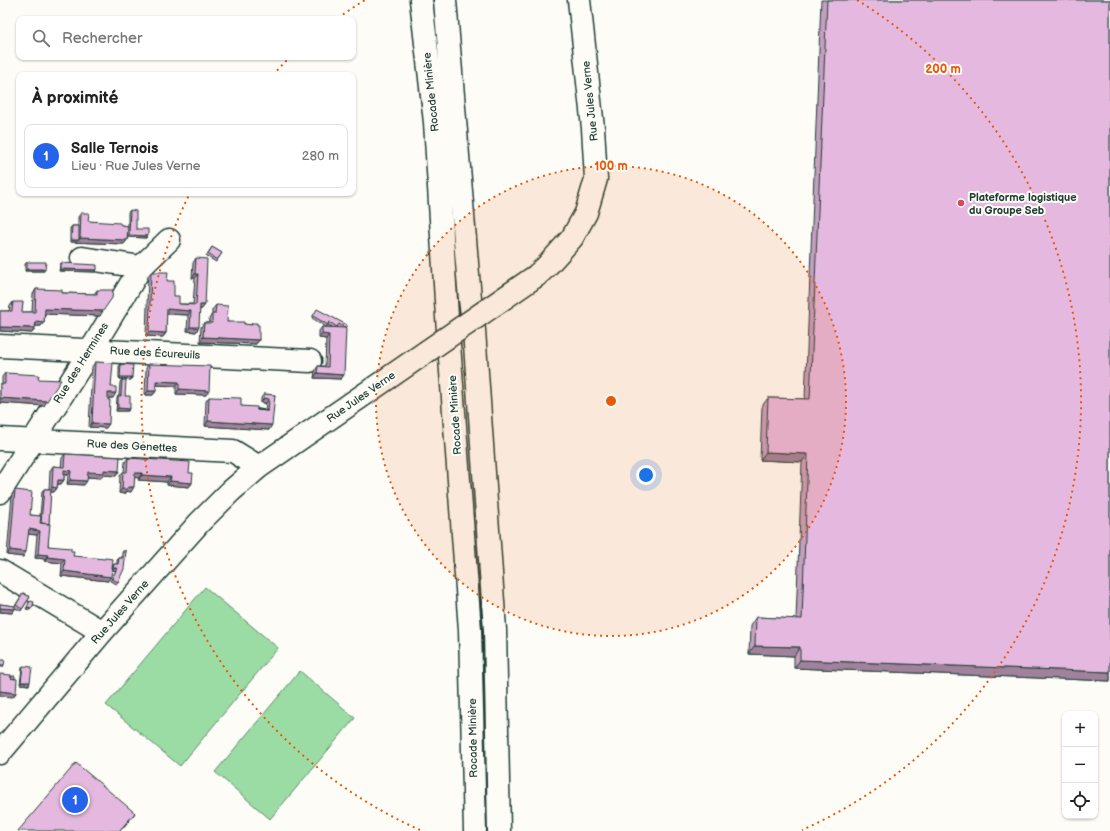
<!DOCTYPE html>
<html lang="fr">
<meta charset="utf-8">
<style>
body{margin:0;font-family:"Balsamiq Sans",sans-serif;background:#f2f2f2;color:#222}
.controls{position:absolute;right:12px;bottom:12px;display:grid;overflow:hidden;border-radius:8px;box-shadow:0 1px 3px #0004}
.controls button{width:36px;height:36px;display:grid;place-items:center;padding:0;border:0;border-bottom:1px solid #e0e0e0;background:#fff;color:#222;font:20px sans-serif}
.you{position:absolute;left:646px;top:475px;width:14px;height:14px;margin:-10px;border:3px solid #fff;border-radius:50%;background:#1a73e8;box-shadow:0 0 0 6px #1a73e833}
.badge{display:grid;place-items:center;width:26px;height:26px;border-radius:50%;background:#2563eb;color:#fff;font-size:13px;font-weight:700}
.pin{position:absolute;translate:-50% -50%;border:2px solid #fff;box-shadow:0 1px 4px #0006}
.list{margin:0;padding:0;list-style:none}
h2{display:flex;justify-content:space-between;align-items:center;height:52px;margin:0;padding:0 16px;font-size:17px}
h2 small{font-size:13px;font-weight:400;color:#767676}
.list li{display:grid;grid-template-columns:26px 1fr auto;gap:12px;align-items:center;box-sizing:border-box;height:64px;margin:0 8px 8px;padding:0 8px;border:1px solid #e0e0e0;border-radius:8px}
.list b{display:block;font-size:15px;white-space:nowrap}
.list p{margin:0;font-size:13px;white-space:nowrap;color:#767676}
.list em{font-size:13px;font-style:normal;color:#767676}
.icon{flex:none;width:22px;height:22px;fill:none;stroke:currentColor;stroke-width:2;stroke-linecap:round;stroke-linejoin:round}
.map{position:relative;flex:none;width:1110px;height:831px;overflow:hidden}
.search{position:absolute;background:#fff;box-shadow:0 1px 3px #0004;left:16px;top:16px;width:340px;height:44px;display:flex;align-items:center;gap:10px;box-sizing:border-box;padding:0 14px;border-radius:8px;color:#767676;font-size:15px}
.panel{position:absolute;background:#fff;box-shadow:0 1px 3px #0004;left:16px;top:72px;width:340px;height:124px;border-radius:8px}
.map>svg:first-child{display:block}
.green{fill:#9bdba4;stroke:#5d8c6c}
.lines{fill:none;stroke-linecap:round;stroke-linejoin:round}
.minor-casing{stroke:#1f3d34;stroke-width:25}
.highway-casing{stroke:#1f3d34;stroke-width:25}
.minor{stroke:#fdfcf7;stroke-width:22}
.highway{stroke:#fdfcf7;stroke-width:22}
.minor-bridge-casing{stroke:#1f3d34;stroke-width:25;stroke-linecap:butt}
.minor-bridge{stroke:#fdfcf7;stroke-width:22}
.wall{fill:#c59fc0;stroke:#1f3d34}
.shaded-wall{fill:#a0829c;stroke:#1f3d34}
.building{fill:#e5b9df;stroke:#1f3d34}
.ring{fill:none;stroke:#e8590c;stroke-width:2;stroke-dasharray:2 4}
.poi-dot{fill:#d1495b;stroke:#fdfcf7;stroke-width:1.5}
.labels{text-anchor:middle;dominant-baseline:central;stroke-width:4;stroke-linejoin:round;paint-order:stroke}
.street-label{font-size:11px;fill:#1f3d34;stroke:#fdfcf7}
.poi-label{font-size:11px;font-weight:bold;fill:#1f3d34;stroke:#fdfcf7;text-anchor:start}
.centre{fill:#e8590c;stroke:#fdfcf7;stroke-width:2}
.ring-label{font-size:12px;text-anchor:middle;font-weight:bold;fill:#e8590c;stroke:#fdfcf7;stroke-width:4;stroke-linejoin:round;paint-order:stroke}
</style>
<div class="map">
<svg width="1110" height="831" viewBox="0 0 1110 831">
<rect width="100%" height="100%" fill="#fdfcf7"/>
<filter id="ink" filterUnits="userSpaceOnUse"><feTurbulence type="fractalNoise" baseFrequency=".025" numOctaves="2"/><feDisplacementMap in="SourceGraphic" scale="8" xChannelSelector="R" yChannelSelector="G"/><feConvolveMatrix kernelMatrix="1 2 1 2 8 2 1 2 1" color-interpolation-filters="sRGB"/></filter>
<g filter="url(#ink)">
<path class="green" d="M205,587L278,648L180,766L106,705Z
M300,671L355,718L270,819L215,772Z"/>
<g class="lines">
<defs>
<path id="minor" d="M82,258L141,267
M536,276L546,267L572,238L586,213L596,179L593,128L579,0
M0,346L310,361
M0,439L233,451L259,467
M0,492L91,350L141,267L169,240
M0,571L102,632
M0,753L102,632L199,523L231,491L259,467L426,352"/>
<path id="highway" d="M421,0L435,122L447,317L470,630L475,831
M445,0L470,299L474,330L495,630L499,831"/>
</defs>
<use href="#minor" class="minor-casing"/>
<use href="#highway" class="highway-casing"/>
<use href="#minor" class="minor"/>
<use href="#highway" class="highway"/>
<defs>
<path id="minor-bridge" d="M426,352L536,276"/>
</defs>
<use href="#minor-bridge" class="minor-bridge-casing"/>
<use href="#minor-bridge" class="minor-bridge"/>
</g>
<path class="wall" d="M821,0H1110V681L794,668V656L749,654L750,626L756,617L796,619L802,462L760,460L762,406L768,398L805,399Z
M130,210L136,229L146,238L128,237L127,240L124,244L70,242V228L72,226H78V217L81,213L88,221L121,225L128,226V212Z
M212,247L222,253L216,262L206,256Z
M196,258L202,309H200L196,332L187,331L188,315L166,314V333L163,337L146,336L148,276L151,272L167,281L174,296L179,304H193L195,278H192L193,263Z
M27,262L45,269L44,271H25V264Z
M61,263L97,270L95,272L59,271L60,265Z
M36,289L62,293L94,294L97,290L100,316L45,314L44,322L41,326H35V328L32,333L0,331V311H9L10,306L13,302L22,312H32L33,294Z
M216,305L227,322L244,324L250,325L252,323L259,340L256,344L200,342L201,327L204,323H209V319L212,314V310Z
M316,311L347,325L345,328L341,379L314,378L315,371L318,366H325L326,339L319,338V331L322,327H332L328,325L326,327L312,318Z
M95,362L113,398H108L106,428L89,427L92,367Z
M121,364L132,377L131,380L119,379V366Z
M149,364L206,395L176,394V386L156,385V391L153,395H145L146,368Z
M5,373L38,379L44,406L0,403V384H2V377Z
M122,380L125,396L130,409L128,411H116L117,398L118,396H119L120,382Z
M264,394L275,395L269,430L205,426L206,401L209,397L241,406L265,410L266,403H261V398Z
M65,454L119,471L116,476L103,475L101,478L88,477L84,485L67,484L68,475H64V480L61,484H58L57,488L54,492H50L48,546L71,551L73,556L108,581L61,576L62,563L44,561L45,559L35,558L37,535L28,534L23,557L7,555L12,495L15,490L30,515L40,516L42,491L44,489H49L50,471L53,466L61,467L62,458Z
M128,458L189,473L192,483L189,487L167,485V482L138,480L139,478L135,477L131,492L126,491L124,494L119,493L120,476L123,472H124L125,462Z
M123,551H126L118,582L117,584L110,581L116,571L112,570V566L114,564H117V560L119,558H122V553Z
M23,593L30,597L21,611L15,608L12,613L0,612V604L15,606Z
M23,666L29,685L20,684L22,668Z"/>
<path class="shaded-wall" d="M129,235L148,236L146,238L127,237Z
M80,238L127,240L124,244L70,242L71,240H79Z
M27,269H45L44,271H25Z
M61,269L97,270L95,272L59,271Z
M195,274H198L195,278H192Z
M200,305H205L202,309H197Z
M45,309L103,311L100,316L42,314Z
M167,309L191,311L188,315L164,314Z
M36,321L44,322L41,326H33Z
M0,327L35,328L32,333L0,331Z
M190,327H199L196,332L187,331Z
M149,332L166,333L163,337L146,336Z
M322,334L329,335L326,339L319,338Z
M203,337L259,340L256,344L200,342Z
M317,373L344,375L341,379L314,378Z
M120,377H132L131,380L119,379Z
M156,381L179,382L176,386L153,385Z
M179,389L209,391L206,395L176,394Z
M148,391H156L153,395H145Z
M108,393H116L113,398H105Z
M0,398L47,401L44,406L0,403Z
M264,398L269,399L266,403H261Z
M118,408L130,409L128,411H116Z
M208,421L272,425L269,430L205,426Z
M92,423L109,424L106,428L89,427Z
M766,452L808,454L802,462L760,460Z
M64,470L71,471L68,475L61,474Z
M104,470L119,471L116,476L103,475L101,478L85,477L88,472Z
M135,473H142L139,478L132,477Z
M142,475L171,477L167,482L138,480Z
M58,480H64L61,484H55Z
M70,480L87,481L84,485L67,484Z
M170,481L192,483L189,487L167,485Z
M52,487L57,488L54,492H49Z
M128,487H134L131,492L126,491L124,494L119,493L122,489Z
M29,529L40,531L37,535L26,534Z
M10,550L26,552L23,557L7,555Z
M38,554L48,555L45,559L35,558Z
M47,557L65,559L62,563L44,561Z
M113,568H117L116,571L112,570Z
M64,571L111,577L108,581L61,576Z
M27,607L32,608L30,610L26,609Z
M0,608L15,609L12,613L0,612Z
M755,646L800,647L794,656L749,654Z
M800,660L1110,672V681L794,668Z
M0,665H4L3,667H0Z
M21,682H30L29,685L20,684Z
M0,691L16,693L13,697L0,696Z
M135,813L129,821L120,831H119Z"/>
<path class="building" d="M827,0H1110V672L800,660V647L755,646L756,617L802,619L808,454L766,452L768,398L810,399Z
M130,210L136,211V229H148V236L129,235Z
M81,213H89L88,221L120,223L121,225L128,226L127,240L80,238Z
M72,226H79V240H71Z
M212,247L222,253L217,260L208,254Z
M196,258L207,259L205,305H200L199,327H190L191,311L167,309L166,333L149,332L151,272H168L167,281H174V296H179V304L196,305L198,274H195Z
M27,262H46L45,269H27Z
M61,263L97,265V270L61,269Z
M36,289L62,290V293L97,294V290H113L112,298L103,311L45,309L44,322L36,321L35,328L0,327V311H12L13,302H23L22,312H35Z
M216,305L228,306L227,322H244V324L252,325V323H257V325H259V340L203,337L204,323H212V314H215Z
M317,309L347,325L345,328L339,324L337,327L329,322L328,325L313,316Z
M322,327L346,328L344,375L317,373L318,366L328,367L329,335L322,334Z
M95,362L113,363L111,387H116V393H108V400H110L109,424L92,423Z
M121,364L133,365L132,377H120Z
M149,364L210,366L209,391L179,389V382L156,381V391H148Z
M5,373L39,375L38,379L61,380L47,401L0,398V384H5Z
M122,380H126L125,396H130V409L118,408V396H121Z
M264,394L275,395L272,425L208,421L209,397L241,398V406L257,407V410L268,411L269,399L264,398Z
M257,409L267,410V411L257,410Z
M65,454L120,457L119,471L104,470V473L88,472L87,481L70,480L71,471L64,470V480H58L57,488L52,487L53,466L64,467Z
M128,458L190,462L189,473H193L192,483L170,481L171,477L142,475V473H135L134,487H128L127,489H122L123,472H127Z
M44,489H51L49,524L41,523Z
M15,490L32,492L30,515L41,516L40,523L50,524L48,546L71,548V551H74L73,556L105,559V558L113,559L111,577L64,571L65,559L47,557L48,555L38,554L40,531L29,529L26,552L10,550Z
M123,551H126L124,569L118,582L112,579L117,568H113L114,564H118L119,558H123Z
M23,593L30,597L22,609L16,605Z
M30,601L34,602L32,608L27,607Z
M0,604L15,606V609L0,608Z
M0,660H5L4,665H0Z
M23,666L32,667L30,682H21Z
M0,674L11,675V678L17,679L16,693L0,691Z
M11,676H15V679L11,678Z
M76,763L135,813L119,831H18Z"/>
</g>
<circle cx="611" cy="401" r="235" fill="#e8590c" fill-opacity=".12"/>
<g class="ring">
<circle cx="611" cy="401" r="235"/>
<path d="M420 830A470 470 0 0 1 189 195M273 75A470 470 0 0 1 290 57M338 18A470 470 0 0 1 365 0M857 0A470 470 0 0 1 802 830"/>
</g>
<circle class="poi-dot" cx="961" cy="203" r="4"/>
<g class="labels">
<g class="street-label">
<text transform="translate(431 92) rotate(-96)">Rocade Minière</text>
<text transform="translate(590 101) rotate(-96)">Rue Jules Verne</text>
<text transform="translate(155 353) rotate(3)">Rue des Écureuils</text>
<text transform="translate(81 363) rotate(-58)">Rue des Hermines</text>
<text transform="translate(361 397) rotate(-35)">Rue Jules Verne</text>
<text transform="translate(455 415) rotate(-94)">Rocade Minière</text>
<text transform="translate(132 446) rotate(3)">Rue des Genettes</text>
<text transform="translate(120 612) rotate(-49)">Rue Jules Verne</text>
<text transform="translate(473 738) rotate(-91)">Rocade Minière</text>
</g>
<g class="poi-label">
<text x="969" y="197">Plateforme logistique<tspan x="969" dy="13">du Groupe Seb</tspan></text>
</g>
</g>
<circle cx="611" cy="401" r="6" class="centre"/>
<g class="ring-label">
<text x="943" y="73">200 m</text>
<text x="611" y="170">100 m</text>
</g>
</svg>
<div class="controls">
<button>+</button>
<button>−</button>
<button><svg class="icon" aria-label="locate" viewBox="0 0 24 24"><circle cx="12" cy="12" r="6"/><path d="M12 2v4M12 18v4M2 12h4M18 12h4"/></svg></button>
</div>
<div class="you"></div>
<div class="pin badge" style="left:75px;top:800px">1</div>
<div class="search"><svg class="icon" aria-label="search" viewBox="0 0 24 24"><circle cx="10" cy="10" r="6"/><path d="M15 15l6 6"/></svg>Rechercher</div>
<section class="panel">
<h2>À proximité<small></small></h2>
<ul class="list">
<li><span class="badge">1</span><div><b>Salle Ternois</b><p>Lieu · Rue Jules Verne</p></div><em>280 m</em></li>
</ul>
</section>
</div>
